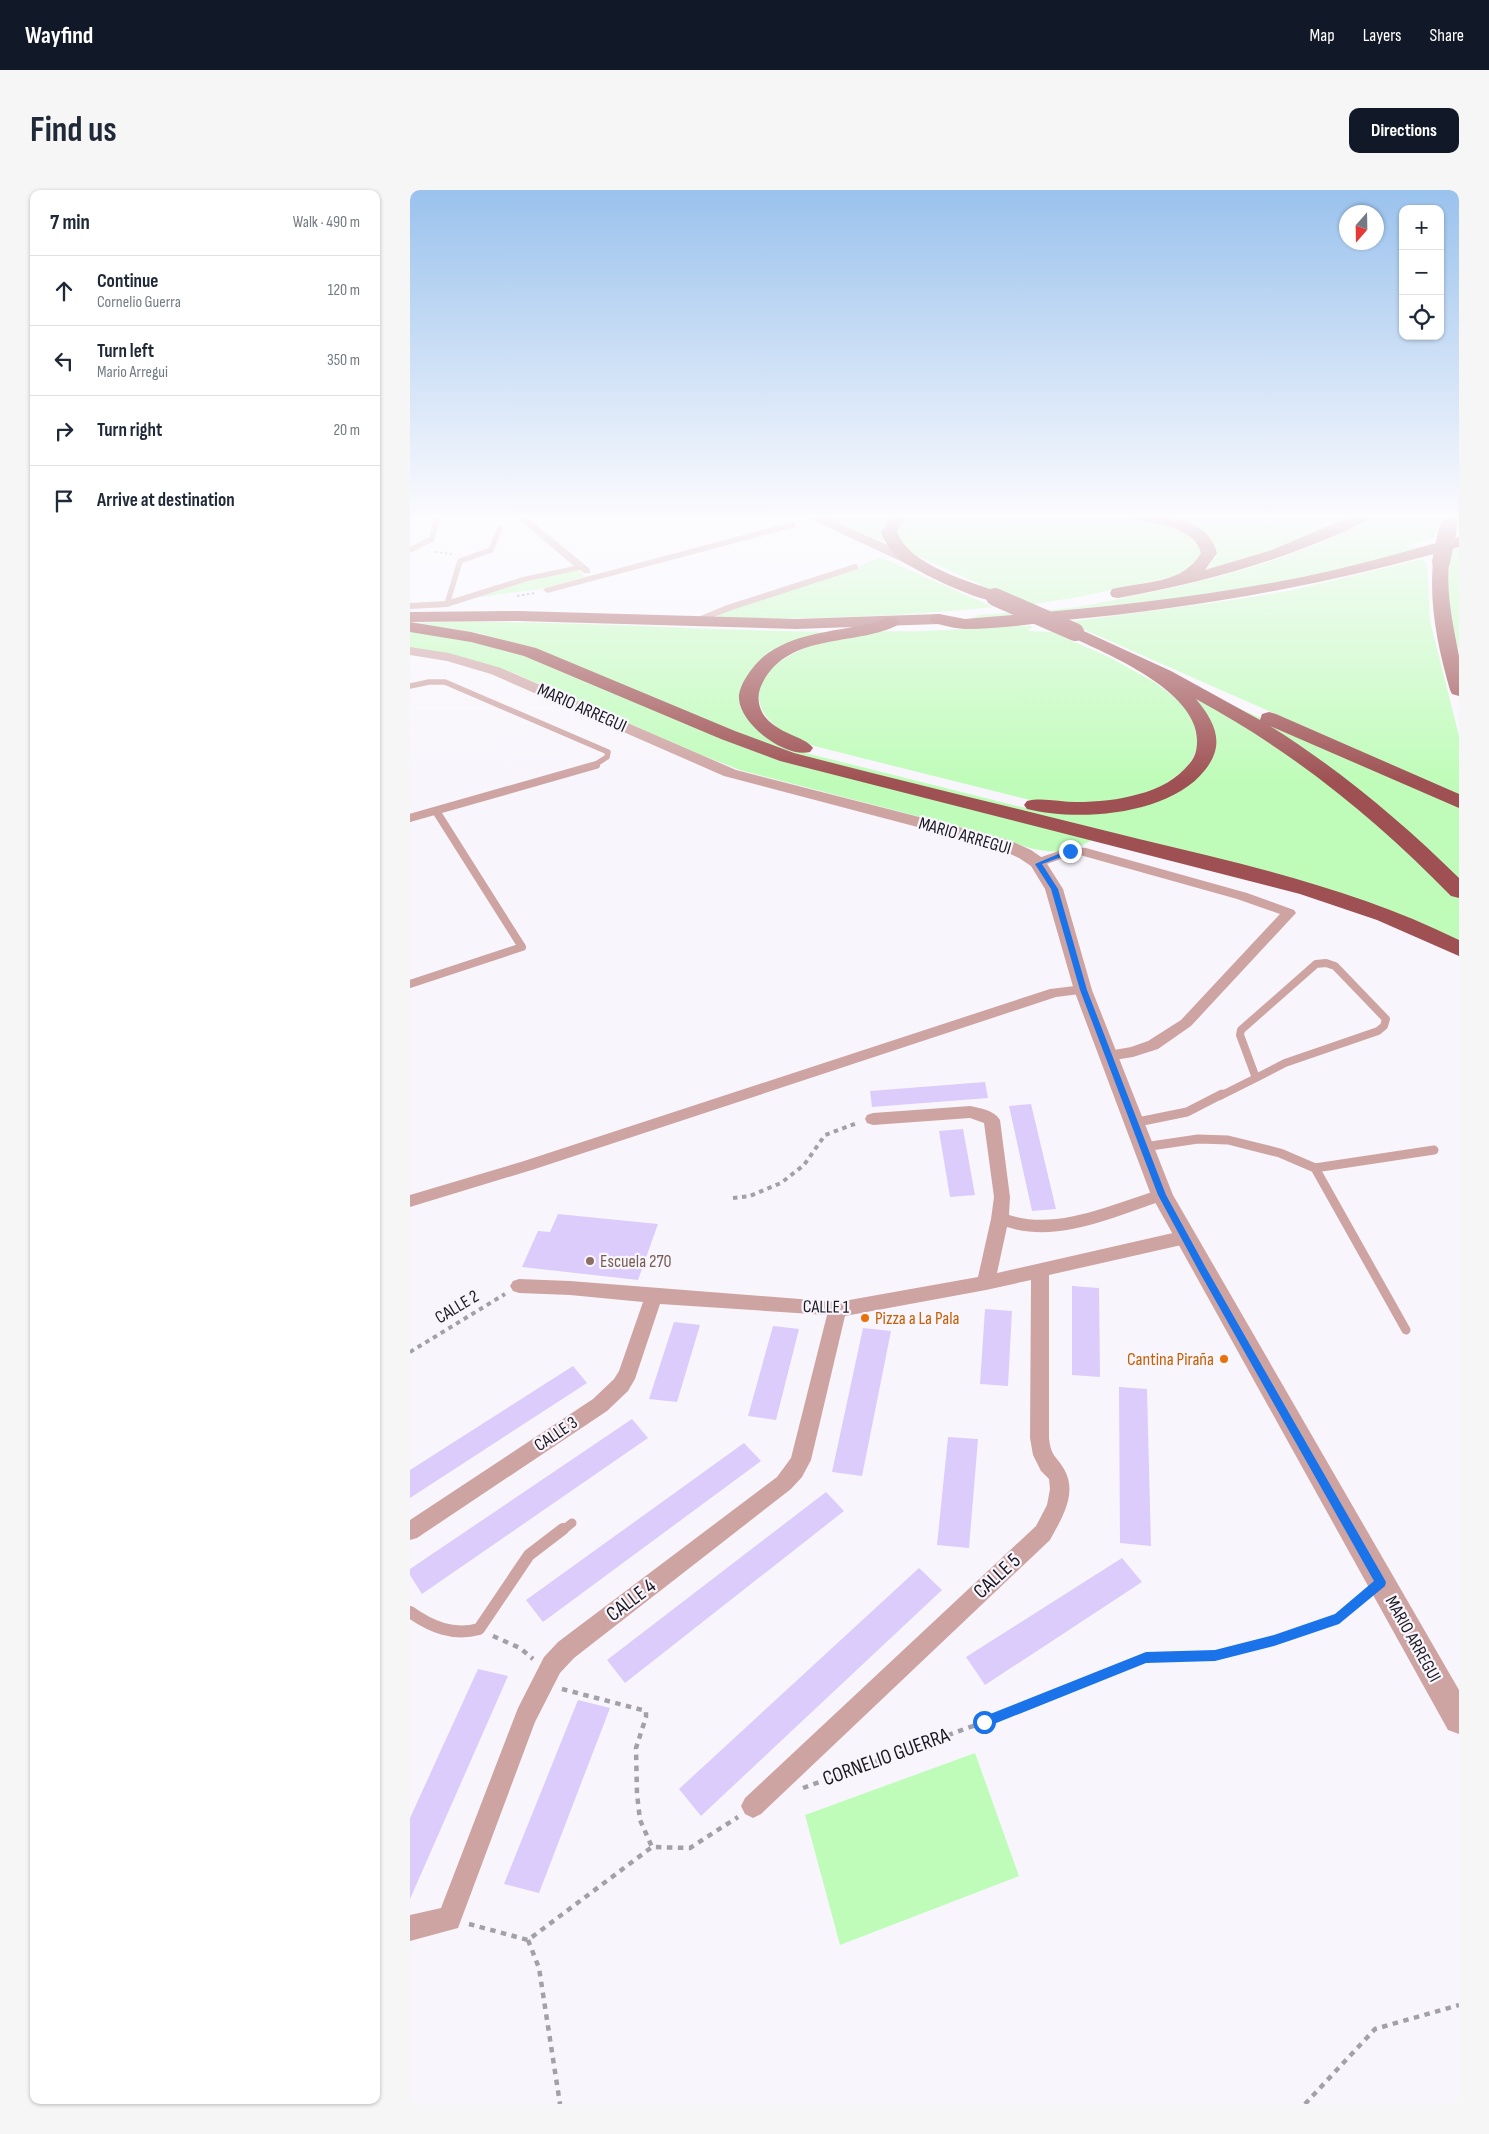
<!DOCTYPE html>
<meta charset="utf-8">
<style>
body{margin:0;font-family:"Sofia Sans Condensed",sans-serif;background:#f6f6f7;color:#1f2937}
.controls{position:absolute;right:15px;top:15px;display:grid;overflow:hidden;border-radius:10px;box-shadow:0 1px 4px #0004}
.controls button{width:45px;height:45px;display:grid;place-items:center;padding:0;border:0;border-bottom:1px solid #e0e1e3;background:#fff;color:#1f2937;font:25px sans-serif}
.compass{position:absolute;left:929px;top:15px;width:45px;height:45px;border-radius:50%;background:#fff;box-shadow:0 1px 4px #0004;rotate:200deg}
.stop{position:absolute;width:15px;height:15px;margin:-11px;border:4px solid #1a73e8;border-radius:50%;background:#fff}
.stop.end{background:#1a73e8;border-color:#fff;box-shadow:0 1px 5px #0008}
.list{margin:0;padding:0;list-style:none}
h2{display:flex;justify-content:space-between;align-items:center;height:65px;margin:0;padding:0 20px;font-size:21px}
h2 small{font-size:16px;font-weight:400;color:#747a83}
.list li{display:grid;grid-template-columns:32px 1fr auto;gap:15px;align-items:center;box-sizing:border-box;height:70px;padding:0 20px;border-top:1px solid #e0e1e3}
.list b{display:block;font-size:19px;white-space:nowrap}
.list p{margin:0;font-size:16px;white-space:nowrap;color:#747a83}
.list em{font-size:16px;font-style:normal;color:#747a83}
.icon{flex:none;width:28px;height:28px;fill:none;stroke:currentColor;stroke-width:2;stroke-linecap:round;stroke-linejoin:round}
.map{position:relative;flex:none;width:1049px;height:1914px;overflow:hidden;border-radius:10px}
header{display:flex;align-items:center;gap:30px;box-sizing:border-box;height:70px;padding:0 25px;background:#111827;color:#fff}
header strong{font-size:24px}
nav{display:flex;gap:28px;margin-inline-start:auto;font-size:18px}
.intro{display:flex;align-items:center;justify-content:space-between;box-sizing:border-box;height:120px;padding:0 30px}
h1{margin:0;font-size:35px}
.button{padding:12px 22px;border-radius:10px;background:#111827;color:#fff;font-size:18px;font-weight:700}
main{display:flex;gap:30px;padding:0 30px}
aside{flex:1;background:#fff;border-radius:10px;box-shadow:0 1px 4px #0004}
.map>svg:first-child{display:block}
.green{fill:#bffcb9}
.building{fill:#dcccfc}
.lines{fill:none;stroke-linecap:round;stroke-linejoin:round}
.path-far2{stroke:#a3a1a8;stroke-width:2;stroke-dasharray:2.5 2.5;stroke-linecap:butt}
.path-far1{stroke:#a3a1a8;stroke-width:4;stroke-dasharray:4.5 4.5;stroke-linecap:butt}
.path{stroke:#a3a1a8;stroke-width:4.5;stroke-dasharray:5.5 5.5;stroke-linecap:butt}
.service-far3{stroke:#cea4a3;stroke-width:5.5}
.service-far2{stroke:#cea4a3;stroke-width:8}
.service-far1{stroke:#cea4a3;stroke-width:9}
.service{stroke:#cea4a3;stroke-width:12}
.minor{fill:#cea4a3;fill-rule:evenodd}
.tertiary{fill:#cea4a3;fill-rule:evenodd}
.secondary{fill:#b87b7b;fill-rule:evenodd}
.primary{fill:#a65d5e;fill-rule:evenodd}
.trunk{fill:#9e5052;fill-rule:evenodd}
.trunk-bridge{stroke:#9e5052;stroke-width:18}
.route{fill:#1a73e8}
.education-dot{fill:#8d6e63;stroke:#f8f6fc;stroke-width:2}
.food-dot{fill:#e8710a;stroke:#f8f6fc;stroke-width:2}
.labels{text-anchor:middle;dominant-baseline:central;stroke-width:4.5;stroke-linejoin:round;paint-order:stroke}
.street-label{font-size:18px;fill:#1b1822;stroke:#f8f6fc}
.education-label{font-size:18px;fill:#785e54;stroke:#f8f6fc;text-anchor:start}
.food-label{font-size:18px;fill:#c56008;stroke:#f8f6fc;text-anchor:start}
.near-street-label{font-size:21px;fill:#1b1822;stroke:#f8f6fc}
</style>
<header>
<strong>Wayfind</strong>
<nav><a>Map</a><a>Layers</a><a>Share</a></nav>
</header>
<div class="intro"><h1>Find us</h1><a class="button">Directions</a></div>
<main>
<aside>
<h2>7 min<small>Walk · 490 m</small></h2>
<ul class="list">
<li><svg class="icon" aria-label="ahead" viewBox="0 0 24 24"><path d="M12 20V5M6 11l6-6 6 6"/></svg><div><b>Continue</b><p>Cornelio Guerra</p></div><em>120 m</em></li>
<li><svg class="icon" aria-label="left" viewBox="0 0 24 24"><path d="M17 20v-9H6M10 6l-5 5 5 5"/></svg><div><b>Turn left</b><p>Mario Arregui</p></div><em>350 m</em></li>
<li><svg class="icon" aria-label="right" viewBox="0 0 24 24"><path d="M7 20v-9h11M14 6l5 5-5 5"/></svg><div><b>Turn right</b></div><em>20 m</em></li>
<li><svg class="icon" aria-label="arrive" viewBox="0 0 24 24"><path d="M6 21V4h12l-3 4 3 4H6"/></svg><div><b>Arrive at destination</b></div></li>
</ul>
</aside>
<div class="map">
<svg width="1049" height="1914" viewBox="0 0 1049 1914">
<rect width="100%" height="100%" fill="#f8f6fc"/>
<path class="green" d="M409,325H485C474,333 472,339 474,352Z
M500,325H701L753,332L790,349L793,372L762,387L663,408L616,415L492,359L484,341Z
M740,325H951L868,360L796,381L806,366V360L800,348L749,327Z
M971,325H1032L1024,347L997,356L1011,357L1008,359C985,366 962,371 938,377C814,407 686,418 559,429L569,425C596,423 622,421 649,419C680,416 711,408 742,402C821,386 899,363 971,325Z
M1049,358V461C1040,429 1033,392 1043,359Z
M470,367L583,417C492,426 402,430 310,428L308,423L446,378Z
M1013,369L1017,374L1020,431L1049,546V605L657,432L816,411L879,401Z
M165,380L170,382L174,387L131,399L62,408L133,387Z
M44,432C167,431 290,440 414,442L391,448L331,507L380,559L607,616L626,620L766,602L784,590L795,579L781,509L787,508L807,518L914,588L1031,690L1049,709V755L1019,739L373,561L116,456L68,443L4,433Z
M610,436H623L618,441L642,442L699,467L746,493L774,515L783,527L788,556L778,578L752,596L731,605L707,611L646,613L620,610L404,556C382,548 354,536 349,510C342,469 418,448 447,443C469,440 491,442 512,441C545,440 578,438 610,436Z
M0,440L97,458L313,549L682,650C649,670 623,660 591,648L330,580L289,564L104,483L80,476L0,458Z
M799,505L1049,616V693Z
M565,1563L609,1686L430,1755L395,1625Z"/>
<path class="building" d="M575,892L578,908L462,917L460,901Z
M621,914L646,1019L622,1021L599,916Z
M553,939L565,1005L540,1007L529,941Z
M148,1024L248,1034L228,1090L112,1077L128,1041L140,1042Z
M662,1096L689,1098L690,1187L662,1185Z
M575,1119L602,1121L598,1196L570,1194Z
M264,1132L290,1135L267,1212L239,1209Z
M363,1136L389,1139L366,1230L338,1226Z
M453,1138L481,1141L452,1286L422,1282Z
M163,1176L177,1193L0,1308V1280Z
M709,1197L737,1199L741,1356L710,1353Z
M222,1229L238,1248L12,1404L0,1385V1379Z
M538,1247L568,1249L559,1358L527,1355Z
M334,1253L351,1271L133,1432L116,1410Z
M416,1302L434,1321L215,1493L197,1470Z
M712,1368L732,1392L575,1495L556,1467Z
M509,1378L532,1400L291,1626L269,1599Z
M68,1479L98,1486L0,1709V1628Z
M168,1510L200,1518L129,1703L94,1694Z"/>
<g class="lines">
<path class="path-far2" d="M25,362L42,364
M107,406L125,403"/>
<path class="path-far1" d="M323,1008L340,1006L371,993L394,975L415,945L447,933
M0,1162L95,1104"/>
<path class="path" d="M83,1446L110,1458L123,1469
M152,1499L236,1521V1527L226,1558L227,1604L230,1630L242,1657
M393,1598L574,1532L736,1468L805,1466L864,1451L929,1428L954,1407
M59,1734L118,1750L242,1657L280,1658L328,1627
M118,1750L129,1778L150,1914
M895,1914L965,1839L1049,1815"/>
<path class="service-far3" d="M0,360L22,349L28,325
M37,414L50,371L81,360L90,338
M0,496L19,492H35L198,562L197,567L183,576"/>
<path class="service-far2" d="M0,628L186,575
M916,773L925,776L976,829L974,836L968,841L875,873L846,888L830,845L831,840L906,774Z
M0,794L112,757L26,621
M810,906L846,888"/>
<path class="service-far1" d="M723,933L777,922L812,904
M734,957L788,949L818,950L870,963L905,978L996,1140
M905,978L1024,960
M152,1341L162,1333"/>
<path class="service" d="M0,1422C21,1437 43,1446 69,1439L119,1365L153,1339"/>
<path class="minor" d="M104,325H114L180,379V383H174L170,380L118,391L37,417L0,419V413L36,411L113,387L164,376Z
M382,332L385,333V337L141,402L138,403L133,400L135,398Z
M445,374L448,375V379L325,419L285,434H277L276,432L317,415Z
M660,657L676,658L837,703L884,720L886,723L781,836L748,859L723,867L698,871L693,870L690,866L693,862L721,857L738,851L771,830L870,724L827,709L670,665H662L628,677L622,673L623,670Z
M673,795L678,797L680,800L678,803L646,807L125,979L0,1017V1005L114,971L640,799Z
M560,916C570,918 584,920 590,930L600,1007L599,1025C649,1041 704,1013 752,999L758,1001L760,1005L758,1009C707,1025 650,1054 597,1037L587,1083L776,1040L782,1042L785,1047L782,1052L776,1054L639,1085V1248C641,1267 646,1265 654,1279C668,1303 652,1328 640,1350L351,1624L343,1628L335,1624L331,1616L335,1608L626,1336L637,1315L640,1299L639,1289L631,1281L623,1265L620,1248L621,1090L576,1100L435,1126L401,1270L392,1287L381,1299L164,1468L150,1483L125,1532L48,1738L0,1751V1725L31,1718L108,1518L134,1467L148,1452L367,1287L381,1268L417,1125L250,1114L225,1189L218,1201L197,1221L7,1348L0,1350V1330L183,1209L204,1189L209,1181L233,1112L160,1105L109,1103L103,1101L100,1096L103,1091L109,1089L160,1091L428,1112L568,1087L581,1029L584,1007L574,933L560,928L463,935L457,933L455,929L457,925L463,923Z"/>
<path class="tertiary" d="M0,457L39,463L91,478L326,580L599,650L621,660L634,669L653,699L682,800L763,1005L1049,1500V1544L1038,1540L741,1005L664,800L635,699L621,676L609,668L587,658L314,586L81,484L37,471L0,465Z"/>
<path class="secondary" d="M392,325H410L511,370L513,373L511,376H501Z"/>
<path class="primary" d="M109,421L386,429L529,424L535,426L537,429L535,432L529,434L386,439L109,431L0,432V422Z"/>
<path class="trunk" d="M483,325H500L491,334L487,342C500,376 559,391 591,403L593,407L591,411C574,415 503,380 488,368C480,360 475,352 471,342Z
M719,325C749,325 798,326 807,363L795,380L862,360L945,325H965L963,328C882,368 797,392 708,408L702,407L700,403L702,399C735,391 772,395 791,363C785,336 743,334 721,328Z
M1036,325H1049V331L1043,341H1033L1030,338Z
M1049,347V357C920,394 788,418 655,430C622,434 589,439 556,439C546,439 533,435 523,433L520,429L523,425L529,424L555,429C677,419 800,408 920,381C964,371 1006,358 1049,347Z
M1031,367L1037,369L1039,372C1036,405 1043,434 1049,466C1049,479 1049,493 1049,506L1042,504L1040,500C1028,458 1019,416 1023,372L1025,369Z
M480,427L486,428L489,432L486,436C443,456 379,443 353,492C347,503 347,513 353,524C366,544 395,546 403,558L400,562C375,568 331,535 329,509C328,495 343,476 353,467C383,443 422,442 458,434C466,433 473,429 480,427Z
M0,432L61,442L126,458L325,541L384,563C499,593 614,620 729,649C838,675 947,700 1049,750V766L967,730L890,704L370,571L311,549L114,466L61,452L0,442Z
M665,437L761,481L850,530L852,524L859,522L866,524L1049,604V618L860,536C929,579 991,631 1049,688V708L1041,706C965,628 882,561 786,509C805,532 816,554 795,580C760,625 669,632 617,619L614,615L617,611C632,607 650,612 666,612C687,612 709,610 729,604C749,599 767,589 780,573C785,567 787,560 787,552C789,501 697,464 659,446L656,442L659,438Z"/>
<path class="trunk-bridge" d="M1031,372L1038,338
M585,407L665,442"/>
</g>
<linearGradient id="sky" x2="0" y2="1"><stop stop-color="#9ac2ed"/><stop offset="0.55" stop-color="#fcfbfe"/><stop offset="1" stop-color="#fcfbfe" stop-opacity="0"/></linearGradient>
<rect width="1049" height="593" fill="url(#sky)"/>
<path class="route" d="M660,659L663,661L662,663L632,674L648,699L677,800L756,1005L796,1078L976,1392L975,1396L929,1434L864,1456L805,1471L736,1473L574,1538L570,1536L568,1532L570,1528L736,1462L805,1460L864,1445L925,1424L964,1391L790,1083L748,1005L670,800L641,699L625,674Z"/>
<circle class="education-dot" cx="180" cy="1071" r="5"/>
<g class="food-dot">
<circle cx="455" cy="1128" r="5"/>
<circle cx="814" cy="1169" r="5"/>
</g>
<g class="labels">
<g class="street-label">
<text transform="translate(172 518) rotate(24)">MARIO ARREGUI</text>
<text transform="translate(555 646) rotate(16)">MARIO ARREGUI</text>
<text transform="translate(47 1117) rotate(-31)">CALLE 2</text>
<text transform="translate(416 1117) rotate(1)">CALLE 1</text>
<text transform="translate(146 1244) rotate(-34)">CALLE 3</text>
<text transform="translate(1003 1449) rotate(61)">MARIO ARREGUI</text>
</g>
<g class="education-label">
<text x="190" y="1071">Escuela 270</text>
</g>
<g class="food-label">
<text x="465" y="1128">Pizza a La Pala</text>
<text x="804" y="1169" text-anchor="end">Cantina Piraña</text>
</g>
<g class="near-street-label">
<text transform="translate(587 1386) rotate(-43)">CALLE 5</text>
<text transform="translate(221 1410) rotate(-37)">CALLE 4</text>
<text transform="translate(476 1567) rotate(-20)">CORNELIO GUERRA</text>
</g>
</g>
</svg>
<div class="controls">
<button>+</button>
<button>−</button>
<button><svg class="icon" aria-label="locate" viewBox="0 0 24 24"><circle cx="12" cy="12" r="6"/><path d="M12 2v4M12 18v4M2 12h4M18 12h4"/></svg></button>
</div>
<svg class="compass" viewBox="-18 -18 36 36"><path d="M0-13l5 13h-10z" fill="#e53935"/><path d="M0 13l5-13h-10z" fill="#747a83"/></svg>
<div class="stop" style="left:574px;top:1532px"></div>
<div class="stop end" style="left:660px;top:661px"></div>
</div>
</main>
